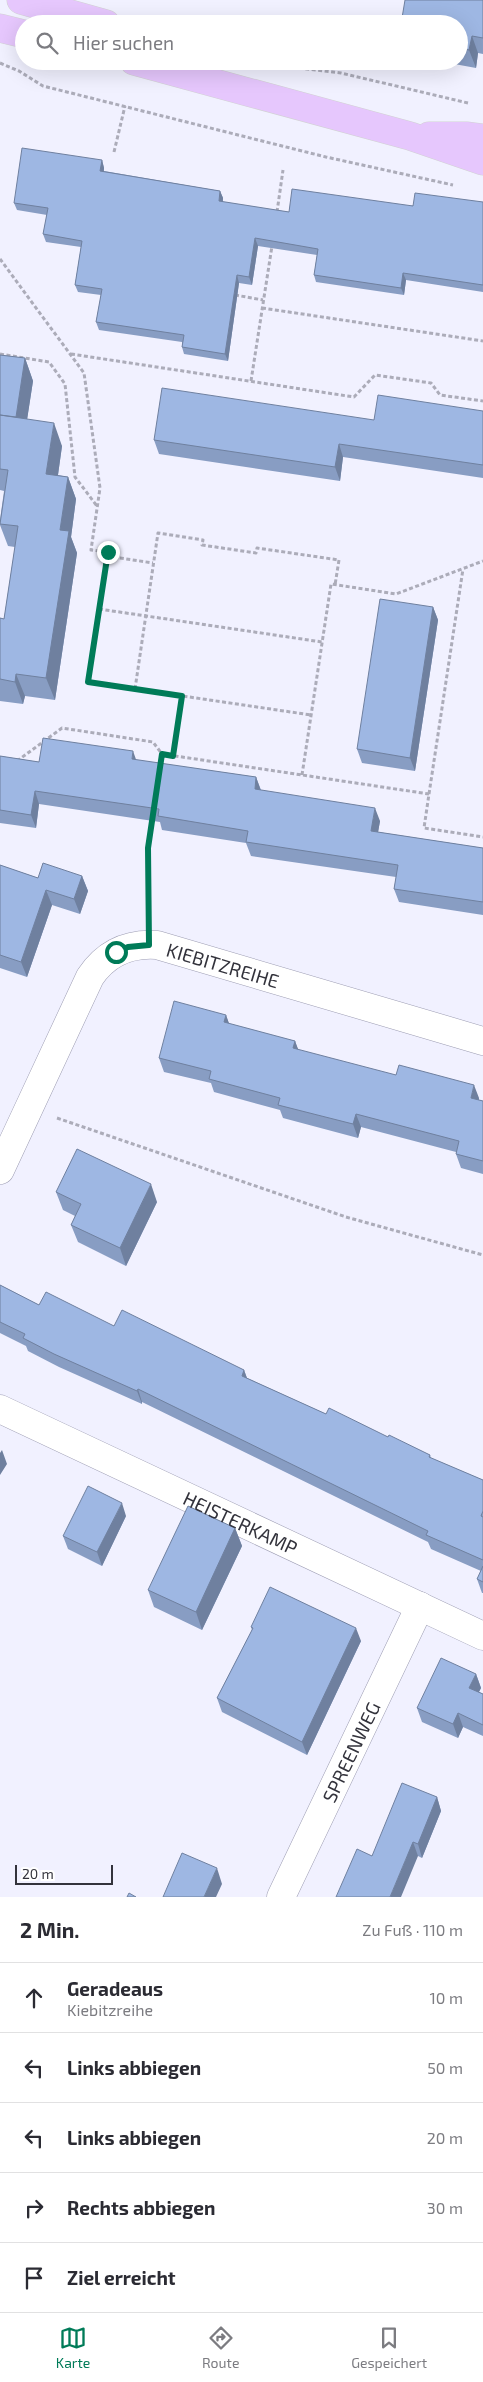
<!DOCTYPE html>
<html lang="de">
<meta charset="utf-8">
<style>
body{margin:0;font-family:"Exo 2",sans-serif;background:#f7f7f7;color:#2b2b33}
.scale{position:absolute;left:15px;bottom:12px;width:98px;box-sizing:border-box;padding-left:5px;border:2px solid #33333c;border-top:0;font-size:14px;line-height:18px;white-space:nowrap;color:#33333c;-webkit-text-stroke:4px #fff;paint-order:stroke}
.stop{position:absolute;width:15px;height:15px;margin:-11px;border:4px solid #007b58;border-radius:50%;background:#fff}
.stop.end{background:#007b58;border-color:#fff;box-shadow:0 1px 5px #0008}
.list{margin:0;padding:0;list-style:none}
h2{display:flex;justify-content:space-between;align-items:center;height:65px;margin:0;padding:0 20px;font-size:21px}
h2 small{font-size:16px;font-weight:400;color:#7c7c81}
.list li{display:grid;grid-template-columns:32px 1fr auto;gap:15px;align-items:center;box-sizing:border-box;height:70px;padding:0 20px;border-top:1px solid #e1e1e2}
.list b{display:block;font-size:19px;white-space:nowrap}
.list p{margin:0;font-size:16px;white-space:nowrap;color:#7c7c81}
.list em{font-size:16px;font-style:normal;color:#7c7c81}
.icon{flex:none;width:28px;height:28px;fill:none;stroke:currentColor;stroke-width:2;stroke-linecap:round;stroke-linejoin:round}
.map{position:relative;flex:none;width:483px;height:1897px;overflow:hidden}
.search{position:absolute;background:#fff;box-shadow:0 5px 20px #0002;left:15px;right:15px;top:15px;height:55px;display:flex;align-items:center;gap:12px;box-sizing:border-box;padding:0 18px;border-radius:28px;color:#7c7c81;font-size:19px}
.sheet{height:415px;background:#fff}
nav{display:flex;justify-content:space-around;align-items:center;box-sizing:border-box;height:70px;border-top:1px solid #e1e1e2;background:#fff;font-size:14px;color:#7c7c81}
nav a{display:grid;justify-items:center;gap:2px}
nav .on{color:#007b58}
.map>svg:first-child{display:block}
.lines{fill:none;stroke-linecap:round;stroke-linejoin:round}
.minor-casing{stroke:#9d9db3;stroke-width:29}
.major-casing{stroke:#d2d2d4;stroke-width:29}
.path{stroke:#acacb9;stroke-width:3;stroke-dasharray:4 2.5;stroke-linecap:butt}
.minor{stroke:#fff;stroke-width:28}
.major{stroke:#e6c7fd;stroke-width:28}
.wall{fill:#889dc3}
.shaded-wall{fill:#6f809f}
.building{fill:#9eb7e3;stroke:#6f809f}
.route{stroke:#007b58;stroke-width:6}
.labels{text-anchor:middle;dominant-baseline:central;stroke-width:5;stroke-linejoin:round;paint-order:stroke}
.street-label{font-size:19px;fill:#33333c;stroke:#fff}
</style>
<div class="map">
<svg width="483" height="1897" viewBox="0 0 483 1897">
<rect width="100%" height="100%" fill="#f1f1ff"/>
<g class="lines">
<defs>
<g id="minor">
<path id="s1" d="M0,1170L90,977C106,953 129,943 157,945L483,1041"/>
<path id="s2" d="M0,1409L483,1636"/>
<path id="s3" d="M281,1897L420,1606"/>
</g>
<path id="major" d="M21,0L106,24
M0,28L24,34
M134,61L410,136L483,161
M429,136H466L483,138"/>
</defs>
<use href="#minor" class="minor-casing"/>
<use href="#major" class="major-casing"/>
<path class="path" d="M0,63L19,71L43,86L326,157L453,185
M273,65L341,73L468,103
M114,152L125,106
M277,212L283,170
M0,259L84,373L100,488L91,550L108,552L88,682L311,715
M235,295L263,300
M262,308L483,341
M0,354L49,362L65,384L75,477L97,506
M71,354L354,397L375,375L431,383L440,395L483,401
M251,381L272,246
M107,556L153,563
M99,609L322,642
M135,689L158,533L203,540L202,545L256,553L257,548L339,560L335,585
M173,756L182,696
M17,761L62,728L153,742L162,754L429,794L424,828L483,837
M302,775L331,584L396,594L483,561
M429,794L463,569
M149,914L148,849L153,818
M57,1118L346,1217L483,1255"/>
<use href="#minor" class="minor"/>
<use href="#major" class="major"/>
</g>
<path class="wall" d="M483,0V54L478,53L476,68L438,61H459V24Z
M102,160L104,168V171L220,191L223,198V202L289,212L483,202V292L406,280L404,295L316,282L314,275L317,255L258,246L252,285L239,283L228,361L184,354L182,347V342L99,330L96,322L101,295L78,292L75,285L81,247L46,242L43,234L47,215L17,210L14,203Z
M0,355L25,358L33,381L27,419L62,446L58,475L68,477L76,499L71,537L77,553L55,700L25,696L23,704L0,701V618L4,619L15,547L8,546L0,525V520L4,491L0,490Z
M483,411V478L343,457L340,481L159,454L154,440L374,420Z
M433,607L438,620L415,771L362,763L357,749Z
M0,756L39,762L136,760L256,777L261,790L380,821L378,832L483,848V915L399,902L394,889L396,877L251,856L246,843L162,830L160,822L39,804L36,828L0,823Z
M0,865L38,878L82,876L88,891L80,914L52,905L27,977L0,968Z
M226,1015L229,1024L295,1041L298,1050L479,1098V1100L483,1101V1174L461,1168L456,1154V1152L361,1127L358,1138L283,1118L280,1110L214,1092L211,1083L164,1072L159,1058Z
M56,1192L157,1202L126,1266L78,1242L71,1225L75,1216L63,1210Z
M0,1285L39,1305L114,1326L244,1370L247,1378L326,1414L388,1437L430,1455L431,1458L483,1480V1593H482L477,1579L481,1571L431,1549L428,1542L142,1402V1404L59,1367L28,1351L26,1346L0,1333Z
M126,1516L102,1566L68,1549L63,1536Z
M235,1528L242,1546L202,1630L154,1607L148,1590Z
M251,1627L361,1641L307,1755L222,1712L217,1698L252,1630Z
M476,1674L481,1688L479,1692L483,1694V1736L463,1727L458,1738L422,1722L417,1708Z
M437,1797L441,1811L422,1858L418,1856H372Z"/>
<path class="shaded-wall" d="M472,36L478,53L476,68L469,50Z
M102,160L104,168L103,178L100,171Z
M220,191L223,198L222,209L219,201Z
M255,238L258,246L252,285L249,277Z
M403,273L406,280L404,295L401,288Z
M237,275L239,283L228,361L225,354Z
M25,358L33,381L24,440L16,417Z
M54,423L62,446L55,496L46,474Z
M339,444L343,457L340,481L335,467Z
M68,477L76,499L71,537L77,553L55,700L46,678L60,530Z
M433,607L438,620L415,771L410,758Z
M16,674L25,696L23,704L15,682Z
M133,751L138,765L132,759Z
M256,777L261,791L255,789Z
M35,791L39,804L36,828L31,815Z
M375,808L380,821L376,844L371,831Z
M82,876L88,891L80,914L74,899Z
M46,890L52,905L27,977L21,962Z
M226,1015L231,1029L224,1022Z
M295,1041L300,1054L293,1048Z
M474,1085L479,1098L476,1111L471,1098Z
M356,1114L361,1127L358,1138L353,1124Z
M151,1184L157,1202L126,1266L120,1248Z
M244,1370L249,1384L242,1376Z
M138,1389L142,1402V1404L137,1391Z
M2,1450L7,1464L0,1475V1453Z
M122,1503L126,1516L102,1566L97,1552Z
M235,1528L242,1546L202,1630L196,1612Z
M356,1628L361,1641L307,1755L302,1742Z
M476,1674L481,1688L474,1701L469,1688Z
M458,1713L463,1727L458,1738L453,1724Z
M437,1797L441,1811L422,1858L418,1844Z
M413,1842L418,1856L401,1897H390Z
M217,1868L222,1884L216,1897H204Z"/>
<path class="building" d="M405,0H483V38L472,36L469,50L459,48V24H401Z
M22,148L102,160L100,171L220,191L219,201L289,212L292,189L413,206L415,193L483,202V285L403,273L401,288L314,275L318,249L255,238L249,277L237,275L225,354L182,347L184,335L96,322L102,289L75,285L82,241L43,234L48,208L14,203Z
M0,355L25,358L16,417L0,415Z
M162,388L374,420L378,395L483,411V465L339,444L335,467L154,440Z
M0,415L54,423L46,474L68,477L60,530L69,531L46,678L16,674L15,682L0,679V618L4,619L18,526L0,524L8,470L0,469Z
M380,599L433,607L410,758L357,749Z
M43,738L133,751L132,759L256,777L255,789L375,808L371,831L483,848V902L394,889L398,865L246,842L248,831L158,816L159,809L35,791L31,815L0,810V756L39,762Z
M43,863L82,876L74,899L46,890L21,962L0,955V865L38,878Z
M174,1001L226,1015L224,1022L295,1041L293,1048L396,1075L399,1065L474,1085L471,1098L483,1101V1161L456,1154L459,1141L356,1114L353,1124L278,1105L280,1098L209,1079L211,1071L159,1058Z
M77,1149L151,1184L120,1248L71,1225L81,1204L56,1192Z
M0,1285L39,1305L46,1292L114,1326L122,1310L244,1370L242,1376L326,1414L329,1408L388,1437L389,1435L430,1455L429,1457L483,1480V1511L481,1516L483,1517V1560L426,1535L428,1531L138,1389L137,1391L54,1354L23,1338L25,1334L0,1322Z
M88,1486L122,1503L97,1552L63,1536Z
M188,1506L235,1528L196,1612L148,1590Z
M483,1566V1582L477,1579Z
M270,1587L356,1628L302,1742L217,1698L253,1628L251,1627Z
M441,1658L476,1674L469,1688L483,1694V1725L458,1713L453,1724L417,1708Z
M402,1783L437,1797L418,1844L413,1842L390,1897H336L357,1849L372,1856Z
M182,1853L217,1868L204,1897H163Z
M129,1893L136,1897H127Z"/>
<g class="lines">
<path class="route" d="M108,552L88,682L182,696L173,756L162,754L148,848L149,945L128,947L116,952"/>
</g>
<g class="labels">
<g class="street-label">
<text stroke="none"><textPath href="#s1" startOffset="360">KIEBITZREIHE</textPath></text>
<text stroke="none"><textPath href="#s2" startOffset="266">HEISTERKAMP</textPath></text>
<text stroke="none"><textPath href="#s3" startOffset="161">SPREENWEG</textPath></text>
</g>
</g>
</svg>
<div class="scale">20 m</div>
<div class="stop" style="left:116px;top:952px"></div>
<div class="stop end" style="left:108px;top:552px"></div>
<div class="search"><svg class="icon" aria-label="search" viewBox="0 0 24 24"><circle cx="10" cy="10" r="6"/><path d="M15 15l6 6"/></svg>Hier suchen</div>
</div>
<section class="sheet">
<h2>2 Min.<small>Zu Fuß · 110 m</small></h2>
<ul class="list">
<li><svg class="icon" aria-label="ahead" viewBox="0 0 24 24"><path d="M12 20V5M6 11l6-6 6 6"/></svg><div><b>Geradeaus</b><p>Kiebitzreihe</p></div><em>10 m</em></li>
<li><svg class="icon" aria-label="left" viewBox="0 0 24 24"><path d="M17 20v-9H6M10 6l-5 5 5 5"/></svg><div><b>Links abbiegen</b></div><em>50 m</em></li>
<li><svg class="icon" aria-label="left" viewBox="0 0 24 24"><path d="M17 20v-9H6M10 6l-5 5 5 5"/></svg><div><b>Links abbiegen</b></div><em>20 m</em></li>
<li><svg class="icon" aria-label="right" viewBox="0 0 24 24"><path d="M7 20v-9h11M14 6l5 5-5 5"/></svg><div><b>Rechts abbiegen</b></div><em>30 m</em></li>
<li><svg class="icon" aria-label="arrive" viewBox="0 0 24 24"><path d="M6 21V4h12l-3 4 3 4H6"/></svg><div><b>Ziel erreicht</b></div></li>
</ul>
</section>
<nav>
<a class="on"><svg class="icon" aria-label="map" viewBox="0 0 24 24"><path d="M3 6l6-2 6 2 6-2v14l-6 2-6-2-6 2zM9 4v14M15 6v14"/></svg>Karte</a>
<a><svg class="icon" aria-label="directions" viewBox="0 0 24 24"><path d="M12 3l9 9-9 9-9-9zM9 14v-3h6M13 9l2 2-2 2"/></svg>Route</a>
<a><svg class="icon" aria-label="saved" viewBox="0 0 24 24"><path d="M7 4h10v16l-5-4-5 4z"/></svg>Gespeichert</a>
</nav>
